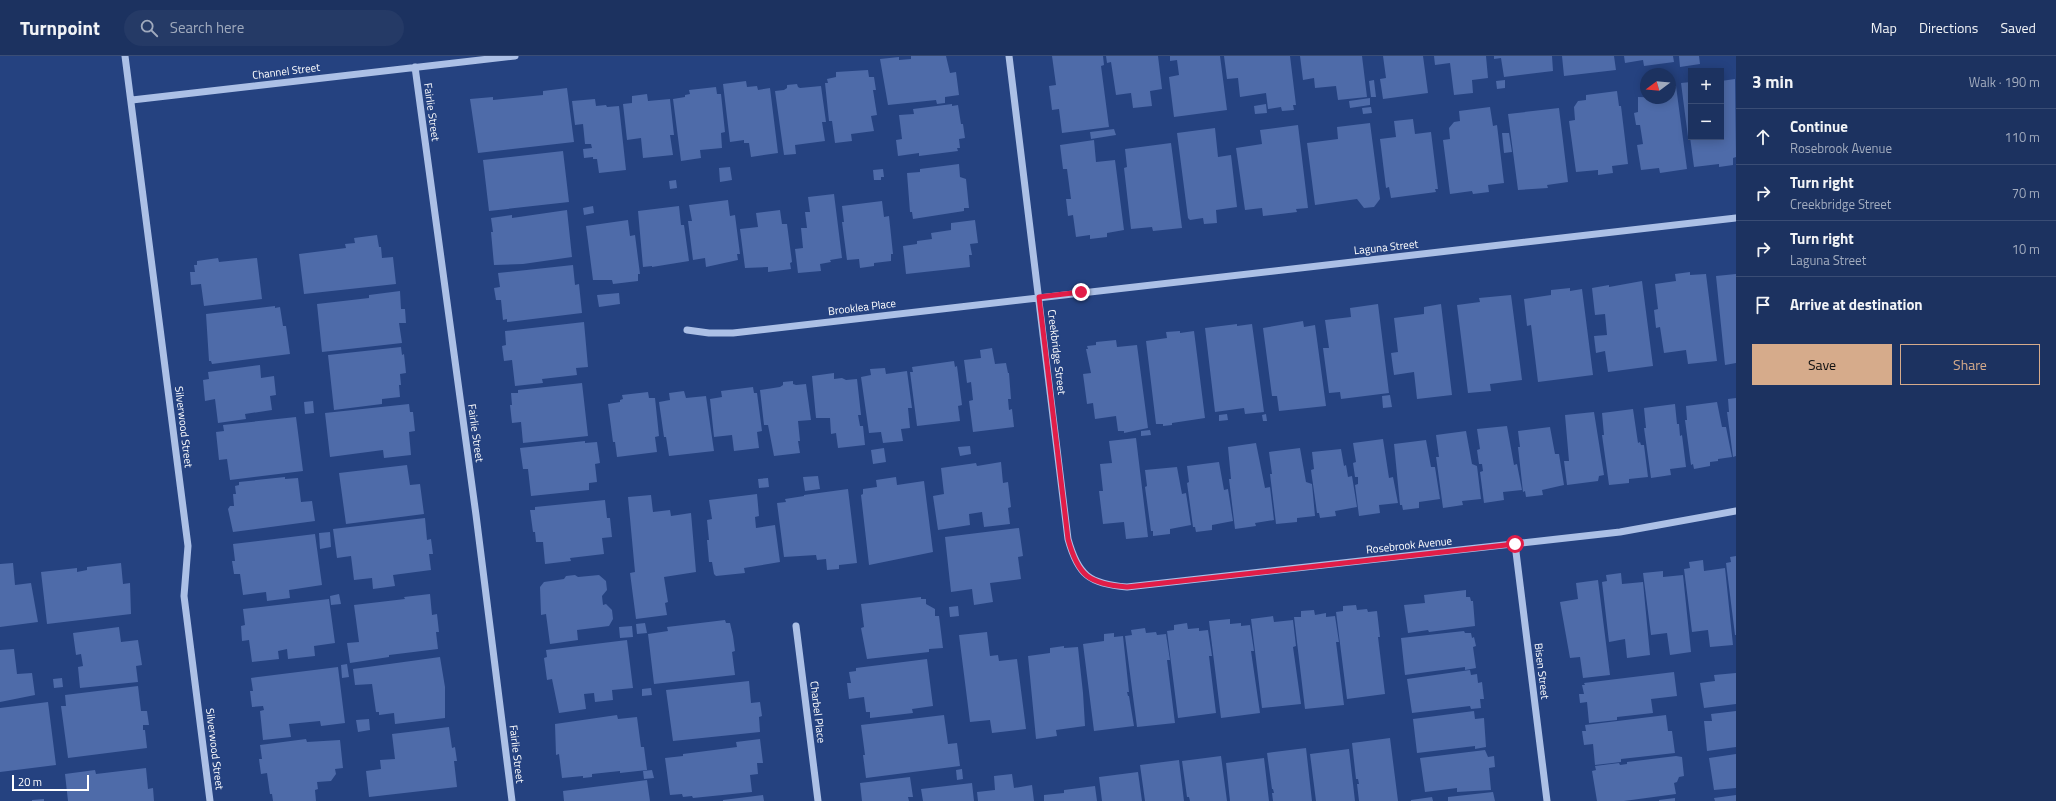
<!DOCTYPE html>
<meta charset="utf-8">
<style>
body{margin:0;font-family:"Titillium Web",sans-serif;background:#253a66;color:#f1f3f6}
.controls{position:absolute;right:12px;top:12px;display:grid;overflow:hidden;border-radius:0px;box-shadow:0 2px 10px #0003}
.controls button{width:36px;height:36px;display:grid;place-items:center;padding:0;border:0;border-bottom:1px solid #3a4d75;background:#1c3260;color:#f1f3f6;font:20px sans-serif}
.compass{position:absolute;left:1640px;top:12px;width:36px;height:36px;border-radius:50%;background:#1c3260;box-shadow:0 2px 10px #0003;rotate:254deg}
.scale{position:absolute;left:12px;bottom:10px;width:77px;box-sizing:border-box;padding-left:4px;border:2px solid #fff;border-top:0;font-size:11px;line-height:14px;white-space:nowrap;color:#fff;-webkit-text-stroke:3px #254280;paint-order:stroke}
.stop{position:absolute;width:12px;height:12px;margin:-9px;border:3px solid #e11d48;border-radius:50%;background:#fff}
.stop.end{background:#e11d48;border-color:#fff;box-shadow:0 1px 4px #0008}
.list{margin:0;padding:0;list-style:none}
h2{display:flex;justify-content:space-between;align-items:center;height:52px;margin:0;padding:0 16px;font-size:17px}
h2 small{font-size:13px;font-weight:400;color:#a0aabd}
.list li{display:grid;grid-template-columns:26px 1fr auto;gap:12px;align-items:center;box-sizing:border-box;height:56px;padding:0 16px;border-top:1px solid #3a4d75}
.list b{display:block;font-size:15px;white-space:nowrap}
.list p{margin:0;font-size:13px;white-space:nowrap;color:#a0aabd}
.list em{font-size:13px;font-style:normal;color:#a0aabd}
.actions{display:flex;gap:8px;padding:12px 16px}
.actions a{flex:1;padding:9px 0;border:1px solid #d6ab8b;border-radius:0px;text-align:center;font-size:14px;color:#d6ab8b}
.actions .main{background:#d6ab8b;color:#111}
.icon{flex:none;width:22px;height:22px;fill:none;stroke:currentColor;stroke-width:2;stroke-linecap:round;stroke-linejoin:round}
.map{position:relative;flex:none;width:1736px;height:745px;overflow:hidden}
header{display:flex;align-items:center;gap:24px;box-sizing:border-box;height:56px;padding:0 20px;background:#1c3260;border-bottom:1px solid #3a4d75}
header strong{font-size:19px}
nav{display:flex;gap:22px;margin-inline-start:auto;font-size:14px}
.search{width:280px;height:36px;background:#253a66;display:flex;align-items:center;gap:10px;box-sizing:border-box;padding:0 14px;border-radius:22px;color:#a0aabd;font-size:15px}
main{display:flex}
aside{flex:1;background:#1c3260}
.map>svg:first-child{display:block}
.building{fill:#4e6ba9}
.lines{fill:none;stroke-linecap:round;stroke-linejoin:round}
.minor{stroke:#acc0e6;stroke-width:7}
.route{stroke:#e11d48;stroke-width:5}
.labels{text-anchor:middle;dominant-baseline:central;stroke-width:3;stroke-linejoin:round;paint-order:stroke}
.street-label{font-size:11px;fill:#fff;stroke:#254280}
</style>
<header>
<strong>Turnpoint</strong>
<div class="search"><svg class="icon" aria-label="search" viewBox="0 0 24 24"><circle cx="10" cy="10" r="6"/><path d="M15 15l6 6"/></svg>Search here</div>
<nav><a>Map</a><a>Directions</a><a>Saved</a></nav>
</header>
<main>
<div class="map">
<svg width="1736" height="745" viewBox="0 0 1736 745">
<rect width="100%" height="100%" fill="#254280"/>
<path class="building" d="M911,0H946L950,17L956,16L959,39L945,41V47L937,48L936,44L888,49L880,3L899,1V4L911,3Z
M1052,0H1103L1104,9L1101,10L1109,71L1062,77L1059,53L1052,54L1049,30L1056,29Z
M1106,0H1158L1162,33L1150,35L1152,50L1133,52L1131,37L1116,39L1111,6L1107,7Z
M1170,0H1220L1227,54L1174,61L1169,21L1179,19L1177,4L1170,5Z
M1224,0H1290L1296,49H1293L1294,54L1282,55L1281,51L1268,53L1266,37L1240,41L1238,22L1227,23Z
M1300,0H1362L1367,41L1338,44L1336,30L1315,32L1314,22L1303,24Z
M1383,0H1423L1428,37L1383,43L1380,23L1386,22Z
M1434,0H1486L1488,22L1472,24L1473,37L1454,39L1450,7L1435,9Z
M1494,0H1552L1553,15L1504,21L1501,2L1494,3Z
M1562,0H1614L1616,14L1564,20Z
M1624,0H1673L1674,6L1644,10L1643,4L1625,7Z
M1679,0H1699L1700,8L1680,11Z
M868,14L869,21H874L876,34H873L877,59L871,60L874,75L851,78L852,85L835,87L832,65H829L825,27H828L827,23L836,21V16Z
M1735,23L1736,101L1733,102V109L1719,111V108L1694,111L1690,81H1721V25Z
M1374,24L1376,41H1371L1369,25Z
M1505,24V32L1497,33L1496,25Z
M746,25L747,31L757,30L758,34L770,32L778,97L751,101L749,87H744V84L730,86L723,28Z
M1691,26V81H1688L1681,27Z
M797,28L798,31L800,32L821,30L826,66H822L825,85L795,89L796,98L784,99L775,35L784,34L787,32V29Z
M1676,30L1687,113L1660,117L1659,112L1641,114L1637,89L1643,88L1640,69H1636L1634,57L1638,56V41L1670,42V31Z
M716,31L717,38H721L725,76L721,77L722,92L700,94L701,102L681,105L673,43L685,41V39L690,38L689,34Z
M567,32L574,86L478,97L470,43L493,41V44L543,39V35Z
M1617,35L1619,50H1621L1628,108L1612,110L1613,117L1598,119V114L1576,116L1569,65L1575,64L1574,51L1578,45L1586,44V39Z
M647,38L648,45L670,43L674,79H670L673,99L643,102L641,82L627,84L623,48L632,47V40Z
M1370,42V49L1350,52L1349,45Z
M595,43L596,50L606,49L607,51L619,50L626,114L599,117L597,103H593V101L584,102L583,93L592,92L591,88H585L583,68L575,69L572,45Z
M952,48V50L958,49L961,68H963L965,82L959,83L960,92H957L958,95L919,100V97L898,100L896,84L902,83L899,59L914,58L913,53Z
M1266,48L1267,57L1255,58L1254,50Z
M1371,51L1372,57L1363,58L1362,52Z
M1490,51L1493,70L1497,69L1504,127L1488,129L1489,136L1473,138L1472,135L1450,138L1443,84L1450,83L1449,72L1454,66L1460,65L1459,55Z
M1559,52L1568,126L1547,129L1548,132L1518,134L1508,58Z
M1413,63L1415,78L1431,76L1438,133H1435L1436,136L1391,142L1389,131L1386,132L1380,83L1396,81L1394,65Z
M1370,67L1380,143L1374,151L1364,152L1357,143L1315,149L1307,87L1338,83L1337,71Z
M1298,69L1308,152L1296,153L1297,156L1263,160L1262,152L1245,154L1236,92L1262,88L1260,74Z
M1215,72L1218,101L1231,99L1237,151L1216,154L1217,167L1204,168L1203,162L1190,164L1188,162L1177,77Z
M1114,73L1116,79L1091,83L1090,76Z
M1502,77H1509L1512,96L1504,97Z
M1094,84L1096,106L1115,104L1124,174L1107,177V181L1090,183V179L1076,181L1073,159L1068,160L1066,143H1071L1067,113H1063L1060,89Z
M1171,87L1182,172L1153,175L1152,171L1131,173L1124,112L1127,111L1125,93Z
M563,95L569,146L489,155L483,104Z
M959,108L960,121L966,123L969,152H964V155L913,163L912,156H910L907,117L920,116V113Z
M730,111L732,124L720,126L719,112Z
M883,113L884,121H881V124H874L873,114Z
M676,124L677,132L670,133L669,125Z
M834,138L842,202L830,204L831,206L820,208L821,215L798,217L795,193L803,192L801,172H807L805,156H810L808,141Z
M728,144L730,160L735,159L740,198H737L738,204L706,211L705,202L693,204L688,165H692L689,149Z
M882,145L884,161L889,160L893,198H891V205L874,207V210L860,212L859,203L847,204L842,166H844L842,150Z
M593,150L594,157L584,159L583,152Z
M679,150L681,169H684L689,205L652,211V210L643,211L638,155Z
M567,154L572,201L523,208L494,209L491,176H493L491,162L512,159V162Z
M780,154L782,168H787L792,206L790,207L791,213L768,216V211L745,212L740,173L758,171L756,157Z
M628,164L630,180L635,179L640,218H638V225L613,228L612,224H593L586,170Z
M975,164L978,187L970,188L972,199H969L970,211L906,218L903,190L917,188V185L932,183L931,177L951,174V167Z
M377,179L379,191H381L382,202L393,201L396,228L304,238L299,198L346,192L345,188L355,187L354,182Z
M218,202L219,206L257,202L262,243L204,250L201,228L191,229L190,216H195L194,209H197V205Z
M573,209L575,229L579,228L582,257L507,266V263L503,264L501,244H496L494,232L500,231L498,217Z
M1690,216V219L1706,218L1717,305L1688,308L1686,294L1664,297L1660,271L1656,272L1654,254L1658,253L1655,228L1676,225L1675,218Z
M1736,218V307L1725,309L1716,220Z
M1642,225L1653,310L1608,316L1605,295L1596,297L1594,280L1607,279L1605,258L1595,259L1592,232L1609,229V231Z
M1570,232V235L1582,233L1593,319L1538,326L1531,269L1527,270L1524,243L1551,239V234Z
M400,235L401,253H405L406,267H399L402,287L322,296L317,248L369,242V239Z
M619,237L620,248L599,251L597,239Z
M1511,239L1522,324L1490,328L1491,335L1468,337L1457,249L1480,246L1479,242Z
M1378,248L1389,337L1341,343L1340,336L1329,337L1323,292H1329L1325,264L1351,261L1350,252Z
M1441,248L1452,339L1417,343L1414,316L1394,319L1391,297L1398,296L1394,262L1424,258V251Z
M275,250V252L280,251L283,270H286L290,298L212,308L211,305H209L206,258Z
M1303,265L1304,271L1315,269L1326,350L1279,355L1277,340H1272L1263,272Z
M584,266L588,311L576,312L577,319L542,323L543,327L515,330L512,304L504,305L502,290L506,289L505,275Z
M1237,268V270L1252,268L1264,356L1245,358L1244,352L1215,356L1205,272Z
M1180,275V277L1194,275L1205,362L1172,367V369L1163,370V368H1156L1146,285L1167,282L1166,276Z
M1116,284L1117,291L1137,289L1148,372L1124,377V375H1118L1116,360L1095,363L1093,347L1087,348L1083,318L1091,317L1086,293H1088L1087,290L1096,289V286Z
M401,291L402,299L404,298L406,317L400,318L401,329H399L400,341L382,343V348L334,354L328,299Z
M992,292L995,308L1006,307L1008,317H1009L1011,343H1008L1009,354L1012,353L1014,371L973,376L969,345L973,344L971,326L967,327L964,304L981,302L980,294Z
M954,305L955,311L957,310L962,349L958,350L960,365L917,370L910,316H913L912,311Z
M260,309L261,322L274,320L276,339L270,340L272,354L245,358L246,363L218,367L215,343L205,345L203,324L209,323L208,316Z
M885,312L886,318L907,315L912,352H908L910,372L901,373L903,385L883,387L881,376L869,377L861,321L871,319L870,313Z
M834,317V323L842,322L846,324L857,323L861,359H858L860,370H863L865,389L838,392L836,377L831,378L830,362H816L812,320Z
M793,325V328L796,329L806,328L811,364L798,365L800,385H798L800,397L774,400L768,369H764L760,334L780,331L783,329V326Z
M582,327L588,380L523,387L521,366L512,367L510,349H512L511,337H518V334Z
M753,331L754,337H757L762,375L757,376L759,392L734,395L732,379L714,381L710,343L722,341L721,335Z
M684,335L686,342L706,340L714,395L669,400L666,381H664L659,346L670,344L669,337Z
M648,336L649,342H655L659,380L655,381L657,396L617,401L615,386H613L608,348L620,346V344L623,343L622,339Z
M1390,339L1392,351L1383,352L1382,340Z
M1736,342V400L1733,401L1727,356H1729L1728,343Z
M313,345L314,357L305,358L304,346Z
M1717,346L1722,371H1726L1732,401L1718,403V405L1710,406V410L1694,413L1693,408L1691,409L1685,364H1687L1686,350Z
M409,348L410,356H413L415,375L409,376L411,399L384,402L383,394L330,401L325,357Z
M1675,348L1677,368H1679L1680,380L1682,379L1686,411L1670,413L1671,419L1651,422L1644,372H1646L1644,352Z
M1633,353L1638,387L1640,386L1641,389H1644L1648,421L1629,423V427L1609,429L1602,379H1604L1602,357Z
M1594,356L1604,419L1599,420L1598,425L1567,429L1564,405H1569L1565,359Z
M1227,358L1228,364L1219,365V359Z
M1266,358L1267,365H1263L1262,359Z
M296,361L303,415L230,424L227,403L219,404L216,376L224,375L223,369Z
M1507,370L1514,409L1517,408L1522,434L1503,436L1504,444L1484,447L1480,416L1483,415L1482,408H1479L1477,394L1480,393L1477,373Z
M1550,371L1555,398H1559L1564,429L1542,434L1543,439L1526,441L1525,435L1523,436L1518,391H1520L1518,375Z
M1150,374L1151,379L1141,380V375Z
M1466,375L1472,408L1477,410L1481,443L1462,445L1463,449L1443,452L1436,401H1439L1436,379Z
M1136,382L1148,481L1126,483L1124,466L1103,468L1099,435H1103L1100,408L1112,407L1109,385Z
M1383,383L1389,422L1393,421L1398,447L1379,449L1380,457L1359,460L1355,429L1358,428V421H1355L1353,407L1356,406L1353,387Z
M1426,384L1431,411H1435L1440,443L1419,446V452L1403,454L1402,449H1400L1394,388Z
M585,385V387L597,386L600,407L595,408L597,426L589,427V434L531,440L528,413H523L520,392Z
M1256,387L1265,432L1270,431L1274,464L1255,467L1256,470L1235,473L1229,423H1231L1228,391Z
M970,390L971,398L960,400L958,391Z
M884,392L886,406L873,408L871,394Z
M1300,392L1306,426L1312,428L1315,460L1297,462V466L1276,468L1270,418H1272L1269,396Z
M1341,393L1344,410L1346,409L1348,421L1352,420L1357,451L1335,455L1336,460L1320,462L1319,457H1317L1311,414L1314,413L1312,396Z
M1001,406L1003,427L1008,426L1011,451L1008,452L1010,468L984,471L982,456L969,458L970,469L938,474L933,440L944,438L941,412L976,407L977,410Z
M1219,406L1224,434L1228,433L1233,465L1212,469V474L1196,476L1195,471H1193L1187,427L1189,426L1187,410Z
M407,409L410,429L420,428L424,458L346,468L339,417Z
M1177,411L1182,438L1186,437L1191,469L1170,473V478L1153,480V475H1151L1145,431L1147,430L1145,414Z
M818,420L820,433L805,435L803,421Z
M285,421V423L298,422L301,446L312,445L315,465L233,476L228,453L230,450H234L233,438H236L235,430L239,429V426Z
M896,421L897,429L924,425L933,496L869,509L861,439L863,438V433L877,431L876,424Z
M768,422L769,431L759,432L758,423Z
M848,433L857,507L839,509V513L827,514L826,503L817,504L816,499L784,501L777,447L786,446L785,443L804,440V439Z
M757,438L759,460L755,461L756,472L775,469L780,506L744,512L745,517L716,520L714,518L712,506H709L707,484H709L707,464L712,463L709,444Z
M651,439L653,456L670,454L671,460L691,457L696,516L664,521L668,546L665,547L667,559L636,563L630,517L635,516L628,441Z
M605,444L607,462H610L612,481L602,482L604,498L570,502L571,505L545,508L543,486H536L535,476H533L530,454H535V451Z
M425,462L427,484L431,483L433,498H429L431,514L393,519L395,530L373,533L372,522L354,524L351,500L337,502L333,473Z
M1019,472L1023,500L1018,501L1021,523L990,527L993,546L974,549L972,533L951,536L945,481Z
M330,476L331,491L320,493L319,477Z
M315,478L322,529L289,534L290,542L267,545L266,536L243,539L240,518H234L232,505H235L233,488Z
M1736,500V579H1735L1726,507L1731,506L1730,501Z
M1703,504L1704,515L1725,512L1733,589L1710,591L1708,574L1692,576L1684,513L1690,512L1689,506Z
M13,507L15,529L31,527L38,566L0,571V508Z
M121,507L123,528L130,527L131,558L47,568L41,516L77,512V516L87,514V511Z
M1663,515V521L1683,519L1691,596L1670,599L1667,577L1651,579L1643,517Z
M1621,517L1622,528L1643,526L1650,599L1627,602L1625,583L1609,586L1602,526L1607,525L1606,519Z
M575,519L578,521L599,519L606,525L607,534L602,540L603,549L606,548L612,554L613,563L609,570L577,574L578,584L550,588L546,558L541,559L540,531L544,526L564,523L566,520Z
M1598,524L1610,619L1583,622L1580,601L1570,602L1560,546L1578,543L1576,527Z
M1466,534V541H1470L1471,545H1473L1475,570L1429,576L1428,574L1408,577L1404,549L1425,547L1424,539Z
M339,538L341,548L331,549L330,540Z
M430,538L432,559L437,558L439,576H436L438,593L389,599V601L350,607L347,587L359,586L354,549L405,543L404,541Z
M921,541V543H926V548L935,553V560H939L943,592L929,593V596L867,603L861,572L864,571L861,548Z
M329,543L335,587L314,590L315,600L288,603L287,593L278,595L279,603L252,606L249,584L242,585L241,570L245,569L243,553Z
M1356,549L1357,554L1367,553L1368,556L1377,555L1380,581H1378L1385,638L1347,643L1336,556L1343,555V550Z
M958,550L959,560L950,561L949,551Z
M1314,554L1315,559L1326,557V561L1335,560L1339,586H1336L1344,649L1305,653L1294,561H1301V555Z
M1273,560L1274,566L1293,564L1296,590L1293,591L1301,648L1262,652L1251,563Z
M1230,563V568L1241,567V570L1250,569L1254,595H1251L1260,657L1221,662L1209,565Z
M725,564L726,567H730L733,580L735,595L732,596L735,619L654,628L648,578L668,575L667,571Z
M645,567L647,577L637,578L636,568Z
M1187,567L1188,573L1199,572V575L1208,574L1212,600H1209L1216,657L1178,662L1167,575L1174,574V569Z
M632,570L633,581L620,582L619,571Z
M119,571L121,586L138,584L142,609L136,610L138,626L80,632L78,611L83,610L81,598L76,599L73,577Z
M1145,572L1146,577L1156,576L1157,579L1166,578L1170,604H1167L1175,667L1137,671L1125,580L1132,579L1131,574Z
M1464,575L1465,577H1471L1472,582L1474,581L1476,590L1473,591L1476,612L1465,614V611L1405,619L1401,582Z
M987,576L990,600L998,599L999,605L1017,603L1026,673L992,677L990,664L970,666L959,579Z
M1114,577V581L1123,580L1129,636H1127L1128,640H1129L1134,670L1094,675L1083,588L1104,585V578Z
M627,584L633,632L612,634L613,644L595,646L594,637L584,638L586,653L559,657L552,623L547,624L544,602L547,601L546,594Z
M1064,590V592L1078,591L1083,637L1085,670L1056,674L1057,680L1036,683L1028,600L1050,597V592Z
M14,593L17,618L32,617L35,639L0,646V594Z
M440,601L445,631V662L395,668L394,657L379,659V656H376L372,628L355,629L353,613Z
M927,603L933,650L912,653L913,657L870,662V656H866L864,641L849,643L847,627H851L849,616L856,615V612Z
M347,608L349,621L342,622L341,609Z
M338,611L345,667L321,670L320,665L289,668L291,681L263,684L260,655L264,654L263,650L252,651L250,635H253L251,622Z
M1470,614L1471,619L1477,618L1478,627L1482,626L1484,643H1480L1481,652L1471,653L1470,650L1412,657L1407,623Z
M1674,616L1677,640L1651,643L1653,657L1617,661V664L1589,667L1587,646L1580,647L1579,638H1584L1582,629H1585L1584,627Z
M1736,617V648L1704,652L1700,627L1715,625L1714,619Z
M62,622L63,631L54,632L53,623Z
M749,625L751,647L760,646L762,660L759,661L760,676L673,685L666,634Z
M138,630L141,655H147L149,669H143V674H145L147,692L68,702L61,650H66L65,639Z
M651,632L652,639L642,640V633Z
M48,646L56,709L0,716V652Z
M1474,655L1475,663L1484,662L1486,691L1475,693V690L1417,697L1413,663Z
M1736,655V691L1707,695L1704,665H1712L1711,658Z
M617,659L618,663L637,661L641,691H644L647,714L620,717V715L592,718V721L583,722V720L562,722L559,698L556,699L555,668Z
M944,659L948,688L957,687L960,710L866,722L863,699H865L861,669Z
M1666,659L1668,675H1672L1675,697L1621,703V706L1595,709L1593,688L1584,689L1582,675H1586L1585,669Z
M369,663L370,674L358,676L356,664Z
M449,671L452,692L455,691L457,705H454L457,731L369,741L366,715L381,713L380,704L395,703L392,678Z
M1390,682L1398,745H1359L1357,728H1359L1358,723H1356L1352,687Z
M306,683L307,686L340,684L343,712L335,713L336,718L331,725L317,726L318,733L315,734L316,745H273L272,738H270L267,717L261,718L259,703H262L260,689Z
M760,683L763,707H757L758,718L750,719L752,736L693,742L692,740L683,741L682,738L670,739L665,702L683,700V698L737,691L736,686Z
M1306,692L1312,745H1273L1272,737H1274L1273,733H1272L1267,697Z
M1349,693L1355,745H1316L1310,698Z
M1485,694L1488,701L1494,700L1495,711L1489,712L1491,734L1457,736V732L1425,736L1420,702Z
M1736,698V732L1714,734L1709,702Z
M1221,700L1227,745H1190L1189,741H1187L1182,705Z
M1676,700L1682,701L1684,720L1679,721L1677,726L1674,727L1676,738L1624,745H1597L1592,715L1596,714L1595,710L1619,707L1620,709L1627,708V706Z
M1264,702L1269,745H1230L1226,707Z
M1179,704L1184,745H1145L1140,709Z
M146,712L148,733L153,732L154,745H68L65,718L95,714L96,718Z
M962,713L963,723L957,724L956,714Z
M652,714L654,722L644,723L643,715Z
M1138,716L1142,745H1102L1099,721Z
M1012,718L1014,732L1032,729L1034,745H978L977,736L995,734L994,720Z
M910,721L913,741H908L909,745H862L860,727Z
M647,724L650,745H564L563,735Z
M972,727L974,745H923L921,733Z
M1095,730L1097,745H1044V739L1064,737V734Z
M1493,736L1495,745H1448V741Z
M763,739L764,745H723V744Z
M1736,739V745H1715L1714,742Z
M1432,741L1433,745H1411V744Z
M1675,742V745H1659V744Z
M44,743V745H32V744Z"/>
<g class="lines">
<path class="minor" d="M125,0L188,490L184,540L210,745
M1009,0L1068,483C1078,519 1089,528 1127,531L1620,476L1736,455
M415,11L476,459L512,745
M132,44L515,0
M687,274L709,277H733L1736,162
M1515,488L1547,745
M796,570L818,745"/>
</g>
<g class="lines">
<path class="route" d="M1081,236L1039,241L1068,483C1078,520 1089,528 1127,531L1515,488"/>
</g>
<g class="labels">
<g class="street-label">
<text transform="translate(286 15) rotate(-7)">Channel Street</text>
<text transform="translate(432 56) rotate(82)">Fairlie Street</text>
<text transform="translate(1386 191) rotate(-6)">Laguna Street</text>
<text transform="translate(862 251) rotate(-7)">Brooklea Place</text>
<text transform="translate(1057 296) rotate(83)">Creekbridge Street</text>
<text transform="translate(184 371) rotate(83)">Silverwood Street</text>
<text transform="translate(476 377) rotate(82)">Fairlie Street</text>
<text transform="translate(1409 489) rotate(-6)">Rosebrook Avenue</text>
<text transform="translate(1542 615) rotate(83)">Bisen Street</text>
<text transform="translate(818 656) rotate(83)">Charbel Place</text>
<text transform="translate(215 693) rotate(83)">Silverwood Street</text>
<text transform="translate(517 698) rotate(83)">Fairlie Street</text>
</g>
</g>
</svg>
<div class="controls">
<button>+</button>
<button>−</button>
</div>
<svg class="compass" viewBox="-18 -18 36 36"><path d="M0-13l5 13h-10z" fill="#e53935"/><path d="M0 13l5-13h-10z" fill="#a0aabd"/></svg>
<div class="scale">20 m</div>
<div class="stop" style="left:1515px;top:488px"></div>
<div class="stop end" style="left:1081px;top:236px"></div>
</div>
<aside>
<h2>3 min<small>Walk · 190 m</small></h2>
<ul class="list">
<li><svg class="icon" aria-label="ahead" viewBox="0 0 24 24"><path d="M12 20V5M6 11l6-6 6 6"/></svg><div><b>Continue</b><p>Rosebrook Avenue</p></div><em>110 m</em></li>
<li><svg class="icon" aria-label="right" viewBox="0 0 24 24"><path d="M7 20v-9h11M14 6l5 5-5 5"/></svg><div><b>Turn right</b><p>Creekbridge Street</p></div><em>70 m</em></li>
<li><svg class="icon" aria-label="right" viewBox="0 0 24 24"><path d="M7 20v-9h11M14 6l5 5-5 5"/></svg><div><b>Turn right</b><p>Laguna Street</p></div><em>10 m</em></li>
<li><svg class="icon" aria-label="arrive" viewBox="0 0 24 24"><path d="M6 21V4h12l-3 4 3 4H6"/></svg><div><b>Arrive at destination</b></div></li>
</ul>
<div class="actions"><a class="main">Save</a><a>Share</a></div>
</aside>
</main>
